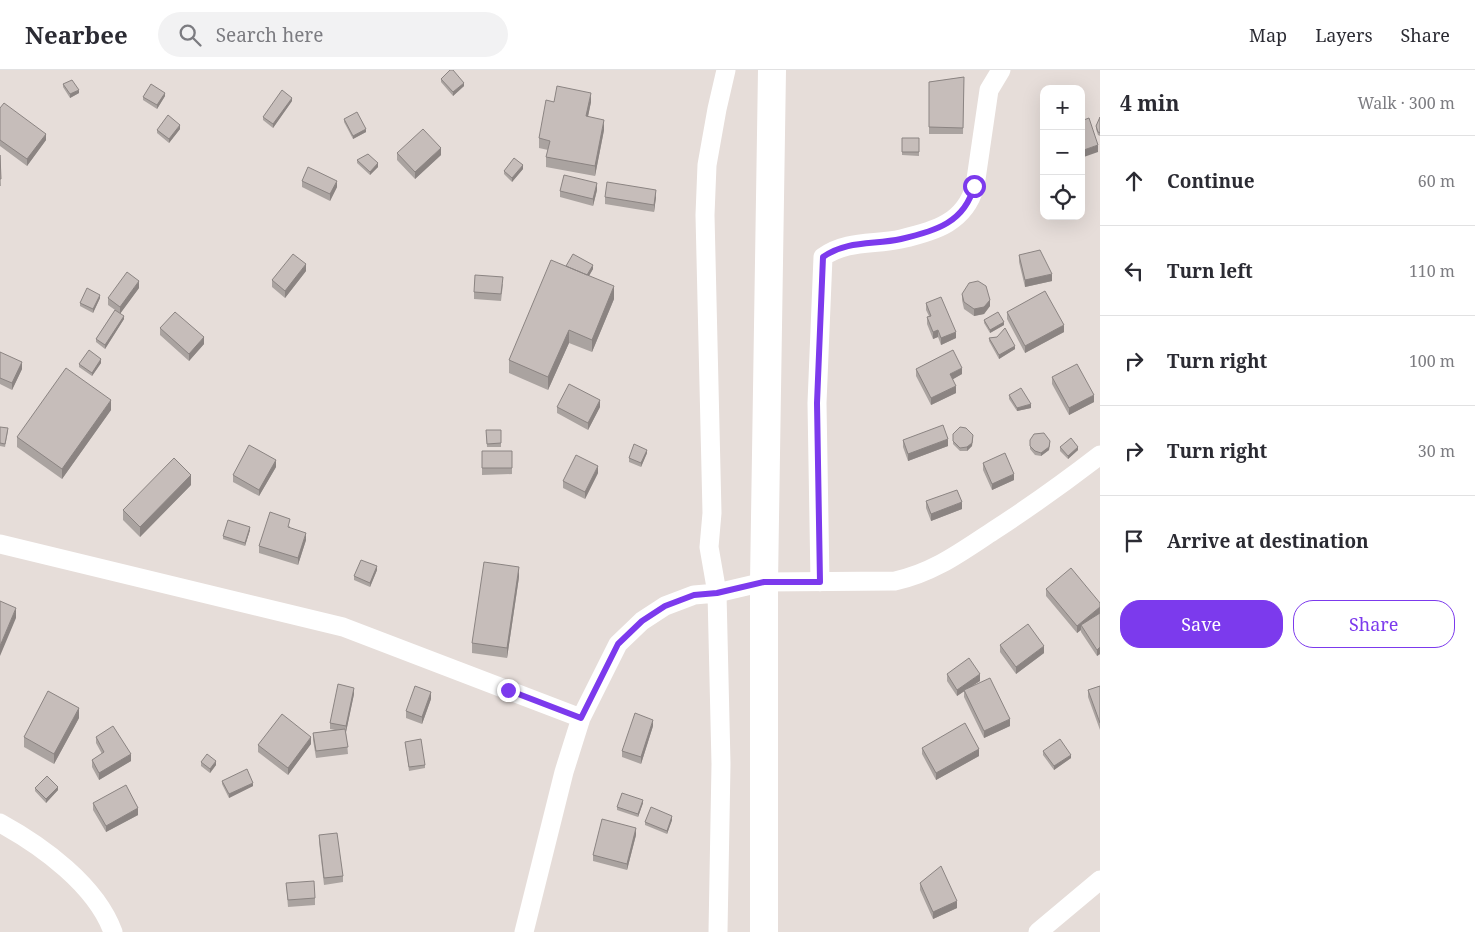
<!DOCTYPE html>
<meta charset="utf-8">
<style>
body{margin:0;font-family:"Noto Serif",serif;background:#f2f2f3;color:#2b2b33}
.controls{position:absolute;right:15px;top:15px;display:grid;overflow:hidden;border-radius:10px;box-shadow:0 5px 20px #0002}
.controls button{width:45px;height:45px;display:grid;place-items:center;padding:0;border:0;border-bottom:1px solid #e1e1e2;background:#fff;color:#2b2b33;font:25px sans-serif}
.stop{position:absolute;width:15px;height:15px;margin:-11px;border:4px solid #7c3aed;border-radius:50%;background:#fff}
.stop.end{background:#7c3aed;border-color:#fff;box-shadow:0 1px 5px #0008}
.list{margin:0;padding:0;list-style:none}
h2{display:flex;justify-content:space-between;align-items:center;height:65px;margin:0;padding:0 20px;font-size:21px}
h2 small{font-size:16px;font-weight:400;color:#7c7c81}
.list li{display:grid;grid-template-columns:32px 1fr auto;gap:15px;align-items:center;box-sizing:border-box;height:90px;padding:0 20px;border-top:1px solid #e1e1e2}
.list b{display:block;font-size:19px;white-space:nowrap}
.list em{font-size:16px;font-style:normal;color:#7c7c81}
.actions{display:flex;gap:10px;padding:15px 20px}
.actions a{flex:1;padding:11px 0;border:1px solid #7c3aed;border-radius:20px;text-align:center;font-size:18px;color:#7c3aed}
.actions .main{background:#7c3aed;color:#fff}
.icon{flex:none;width:28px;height:28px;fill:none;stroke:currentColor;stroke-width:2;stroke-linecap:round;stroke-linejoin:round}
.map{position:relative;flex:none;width:1100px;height:862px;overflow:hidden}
header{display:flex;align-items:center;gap:30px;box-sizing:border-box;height:70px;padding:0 25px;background:#fff;border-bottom:1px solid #e1e1e2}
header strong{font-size:24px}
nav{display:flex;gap:28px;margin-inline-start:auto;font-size:18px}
.search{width:350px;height:45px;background:#f2f2f3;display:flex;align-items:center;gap:12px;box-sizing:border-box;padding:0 18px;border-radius:28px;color:#7c7c81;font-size:19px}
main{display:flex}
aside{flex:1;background:#fff}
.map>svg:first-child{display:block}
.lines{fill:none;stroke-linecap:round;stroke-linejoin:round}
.street{stroke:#fff;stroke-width:19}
.primary{stroke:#fff;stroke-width:28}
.wall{fill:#aaa3a0}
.shaded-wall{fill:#8b8482}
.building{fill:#c6bdba;stroke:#8b8482}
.route{stroke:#7c3aed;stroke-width:6}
</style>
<header>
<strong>Nearbee</strong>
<div class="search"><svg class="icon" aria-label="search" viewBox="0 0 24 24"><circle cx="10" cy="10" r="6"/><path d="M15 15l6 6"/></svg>Search here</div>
<nav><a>Map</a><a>Layers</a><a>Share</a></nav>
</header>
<main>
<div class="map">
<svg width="1100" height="862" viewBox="0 0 1100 862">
<rect width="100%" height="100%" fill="#e6ddd9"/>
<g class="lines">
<path class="street" d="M0,474L343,557L581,648
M820,512L817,333L823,187C847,170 874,175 901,169C936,161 965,152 975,116L989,20L1001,0
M0,753C42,776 96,815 113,862
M524,862L564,702L581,648L618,574L642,551L665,536L694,525L717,523L764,512L895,511C933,503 961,482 993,461C1030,437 1065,412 1100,385
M718,862L721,694L717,523L709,477L712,443L705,145L707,95L717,39L726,0
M1038,862L1100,810"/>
<path class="primary" d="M764,862V512L772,0"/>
</g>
<path class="wall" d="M964,7L963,64H929V12Z
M441,9L464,16L453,26L441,12Z
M63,14L79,23L70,28L63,17Z
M165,26L157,39L143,30V27Z
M292,31L273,58L263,50V47Z
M554,32H591L588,46L604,60L595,106L546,97V87L548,80L539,78V68Z
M0,38L46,70L27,96L0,76Z
M1100,47V66L1098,65L1096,59V56Z
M344,49L366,62L353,69L344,52Z
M180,59L169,73L157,63V60Z
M902,68H919V86L902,85Z
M397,83L441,85L415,109L397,90Z
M0,85L1,116H0Z
M357,90L378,97L370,105L357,93Z
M523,99L512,112L504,104V101Z
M302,111L337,117L330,131L302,117Z
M597,120L593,136L560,127V121Z
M605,127H656L654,142L605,134Z
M1019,185L1052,211L1025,217L1019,192Z
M566,196L593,199L589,206L614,229L592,282L569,273L548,320L509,303V290Z
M306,201L285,228L272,217V210Z
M503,214L501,231L474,229V222Z
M139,218L120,243L124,249L105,279L96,272V269L115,240L108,235V228Z
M962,224L990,236L984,244L974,246L964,239L962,230Z
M100,228L93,243L80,236V233Z
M926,233L956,268L941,275L938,267L933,269L927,254V247L929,246L926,240Z
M1007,242L1064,262L1025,283L1007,249Z
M984,250L1004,255L990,263L984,253Z
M160,258L204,274L189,291L160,265Z
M997,267L1015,279L999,289L989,271V268Z
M0,282L22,299L12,320L0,314Z
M101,293L92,306L79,297V294Z
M916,299L962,304L952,309L956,323L931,335L916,306Z
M1052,307L1094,332L1069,345L1052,314Z
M1009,325L1031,338L1017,341L1009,329Z
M557,337H600L588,360L557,343Z
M111,340L62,409L17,377V367Z
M0,357L8,361L5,377L0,376Z
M486,360H501V377H487Z
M953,364L973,369L972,376L967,381H960L953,374Z
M903,370L948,376L908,391L903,377Z
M1030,370L1050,374L1049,380L1041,386L1035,385L1030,379Z
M1060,377L1078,380L1068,389L1060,381Z
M482,381H512V404L482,405Z
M647,383L641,397L629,392V388Z
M983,393L1014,410L992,420L983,400Z
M276,397L259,426L233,412V405Z
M598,403L585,429L563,418V411Z
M191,415L140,467L123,450V440Z
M926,431L962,439L931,451L926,438Z
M290,456V458L306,470L298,495L259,483V476Z
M250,460L245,476L223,469V466Z
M377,500L370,517L354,510V506Z
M519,507L507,588L472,583V573Z
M1046,519L1100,533V584L1097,586L1081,562V560L1077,563L1046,526Z
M1000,575L1044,583L1016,604L1000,582Z
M947,604L980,611L970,617L1010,656L984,668L964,627V621L957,626L947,611Z
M1100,616V660L1088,627V620Z
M354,624L346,662L348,684L316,688L313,670V663L335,660L330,659V653Z
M431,629L422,654L406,648V641Z
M79,648L54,694L24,677V667Z
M653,656L641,694L622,687V681Z
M96,667L131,691L99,710L92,697V690L102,684L96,673Z
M405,672L425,695V698L409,701Z
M311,674L288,705L258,682V675Z
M922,678L979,686L936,710L922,684Z
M1043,681L1071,688L1054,700L1043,685Z
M201,692L216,695L210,703L201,696Z
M222,711L253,716L229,728L222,714Z
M35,718L58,720L46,733L35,721Z
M93,733L138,745L106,762L93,740Z
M643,733L638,747L617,740V737Z
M672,750L667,764L645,755V752Z
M319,765L343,806V812L324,815L319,772Z
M636,765L627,800L593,791V785Z
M286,813L315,828V835L288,837Z
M920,813L957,838L933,849L920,820Z"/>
<path class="shaded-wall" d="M464,13V16L453,26V22Z
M79,20V23L70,28V24Z
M165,23V26L157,39V35Z
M591,23V32L586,56V46Z
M292,28V31L273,58V54Z
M604,50V60L595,106V96Z
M180,55V59L169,73V69Z
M366,59V62L353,69V66Z
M46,64V70L27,96V89Z
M1098,75V82L1081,88V81Z
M441,78V85L415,109V102Z
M378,93V97L370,105V102Z
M523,95V99L512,112V108Z
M337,111V117L330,131V124Z
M597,113V120L593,136V129Z
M656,120V127L654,142V135Z
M306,194V201L285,228V221Z
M593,195V199L584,214V211Z
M1052,204V211L1025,217V210Z
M139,211V218L120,244V237Z
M614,216V229L592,282V270Z
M100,225V228L93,243V239Z
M990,230V236L984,244L974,246V239Z
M124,246V249L105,279V275Z
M1004,252V255L990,263V260Z
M1064,255V262L1025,283V276Z
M569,260V273L548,320V307Z
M938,260V267L933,269V262Z
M956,262V268L941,275V268Z
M204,267V274L189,291V284Z
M1015,276V279L999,289V285Z
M101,289V293L92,306V303Z
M22,292V299L12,320V313Z
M962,298V304L950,311V304Z
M956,316V323L931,335V328Z
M1094,325V332L1069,345V338Z
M111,330V340L62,409V399Z
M600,330V337L588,360V353Z
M1031,334V338L1017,341V338Z
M973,365L972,376L967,381V377Z
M948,369V376L908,391V384Z
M1050,371L1049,380L1041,386V383Z
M1078,377V380L1068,389V386Z
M647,380V383L641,397V393Z
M276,390V397L259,426V420Z
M598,396V403L585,429V422Z
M1014,404V410L992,420V414Z
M191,405V415L140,467V457Z
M962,432V439L931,451V444Z
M250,457V460L245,476V473Z
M306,463V470L298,495V488Z
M377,496V500L370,517V513Z
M519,497V507L507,588V578Z
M1100,537V544L1081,555V560L1077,563V556Z
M16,538V548L0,586V576Z
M1044,576V583L1016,604V597Z
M1100,577V584L1097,586V580Z
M980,604V611L957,626V620Z
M354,618V624L346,662V656Z
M431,622V629L422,654V647Z
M79,638V648L54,694V684Z
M1010,649V656L984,668V661Z
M653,650V656L641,694V687Z
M311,667V674L288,705V698Z
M979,679V686L936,710V703Z
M131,684V691L99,710V703Z
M1071,685V688L1054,700V696Z
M216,691V695L210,703V699Z
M253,713V716L229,728V724Z
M58,717V720L46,733V729Z
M643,730V733L638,747V744Z
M138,738V745L106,762V756Z
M672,746V750L667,764V761Z
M636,758V765L627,800V794Z
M957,831V838L933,849V842Z"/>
<path class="building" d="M450,0H453L464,13L453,22L441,9Z
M964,7L963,58L929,57V12Z
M72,10L79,20L70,24L63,14Z
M151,14L165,23L157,35L143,27Z
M557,16L591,23L586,46L604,50L595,96L546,87L550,71L539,68L546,30L554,32Z
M282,20L292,28L273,54L263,47Z
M4,33L46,64L27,89L0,70V38Z
M357,42L366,59L353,66L344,49Z
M168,45L180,55L169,69L157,60Z
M1100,47V63L1098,62L1096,56Z
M1089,48L1098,75L1081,81V51Z
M423,59L441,78L415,102L397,83Z
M902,68H919V82H902Z
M368,84L378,93L370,102L357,90Z
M0,85L1,109H0Z
M514,88L523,95L512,108L504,101Z
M308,97L337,111L330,124L302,111Z
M564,105L597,113L593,129L560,121Z
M607,112L656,120L654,135L605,127Z
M1040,180L1052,204L1025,210L1019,185Z
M293,184L306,194L285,221L272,210Z
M573,184L593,195L587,205L566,196Z
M551,190L614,216L592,270L569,260L548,307L509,290Z
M127,202L139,211L120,237L108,228Z
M475,205L503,207L501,224L474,222Z
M978,211L986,216L990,230L984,237L974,239L964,232L962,224L969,213Z
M87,218L100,225L93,239L80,233Z
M1045,221L1064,255L1025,276L1007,242Z
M941,227L956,262L941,268L938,260L933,262L927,247L931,246L926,233Z
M115,240L124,246L105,275L96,269Z
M175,242L204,267L189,284L160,258Z
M998,242L1004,252L990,260L984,250Z
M1005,258L1015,276L999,285L989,268L997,267Z
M89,280L101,289L92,303L79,294Z
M953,280L962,298L950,304L956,316L931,328L916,299Z
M0,282L22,292L12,313L0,308Z
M1077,294L1094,325L1069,338L1052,307Z
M66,298L111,330L62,399L17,367Z
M569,314L600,330L588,353L557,337Z
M1021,318L1031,334L1017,338L1009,325Z
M943,355L948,369L908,384L903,370Z
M0,357L8,358L5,374L0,373Z
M960,357L966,358L973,365L972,373L967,377L960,378L953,371V364Z
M486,360H501V373L487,374Z
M1044,363L1050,371L1049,377L1041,383L1035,381L1030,376V370L1034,364Z
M1071,368L1078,377L1068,386L1060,377Z
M634,374L647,380L641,393L629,388Z
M249,375L276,390L259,420L233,405Z
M482,381H512V398H482Z
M1005,383L1014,404L992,414L983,393Z
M576,385L598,396L585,422L563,411Z
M174,388L191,405L140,457L123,440Z
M957,420L962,432L931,444L926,431Z
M270,442L290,449L288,457L306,463L298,488L259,476Z
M228,450L250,457L245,473L223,466Z
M361,490L377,496L370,513L354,506Z
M484,492L519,497L507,578L472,573Z
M1071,498L1100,533V537L1077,556L1046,519Z
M0,531L16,538L0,576Z
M1100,543V577L1097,580L1081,555Z
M1028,554L1044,576L1016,597L1000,575Z
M969,588L980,604L957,620L947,604Z
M990,608L1010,649L984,661L964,620Z
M338,614L354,618L346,656L330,653Z
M415,616L431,622L422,647L406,641Z
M1100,616V653L1088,620Z
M48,621L79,638L54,684L24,667Z
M635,643L653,650L641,687L622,681Z
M282,644L311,667L288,698L258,675Z
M965,653L979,679L936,703L922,678Z
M113,656L131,684L99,703L92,690L104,682L96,667Z
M345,659L348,677L316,681L313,663Z
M421,669L425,695L409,697L405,672Z
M1060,669L1071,685L1054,696L1043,681Z
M207,684L216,691L210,699L201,692Z
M247,699L253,713L229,724L222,711Z
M47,706L58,717L46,729L35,718Z
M126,715L138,738L106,756L93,733Z
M622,723L643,730L638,744L617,737Z
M651,737L672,746L667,761L645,752Z
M602,749L636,758L627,794L593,785Z
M337,763L343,806L324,808L319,765Z
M941,796L957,831L933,842L920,813Z
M314,811L315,828L288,830L286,813Z"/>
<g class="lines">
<path class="route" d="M508,620L581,648L618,574L642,551L665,536L694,525L717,523L764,512H820L817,333L823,187C847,170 874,175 901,169C936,161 965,152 974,116"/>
</g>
</svg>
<div class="controls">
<button>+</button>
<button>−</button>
<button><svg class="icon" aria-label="locate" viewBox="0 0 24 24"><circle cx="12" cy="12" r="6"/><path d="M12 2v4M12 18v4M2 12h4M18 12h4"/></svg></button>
</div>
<div class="stop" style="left:974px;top:116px"></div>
<div class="stop end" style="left:508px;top:620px"></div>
</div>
<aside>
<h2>4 min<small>Walk · 300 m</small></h2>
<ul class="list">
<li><svg class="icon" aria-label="ahead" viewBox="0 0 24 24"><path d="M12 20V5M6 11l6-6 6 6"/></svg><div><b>Continue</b></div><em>60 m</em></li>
<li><svg class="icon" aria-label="left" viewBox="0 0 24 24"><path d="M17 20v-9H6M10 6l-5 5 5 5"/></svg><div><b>Turn left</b></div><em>110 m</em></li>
<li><svg class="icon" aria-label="right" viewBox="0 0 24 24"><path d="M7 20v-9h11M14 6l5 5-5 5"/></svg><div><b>Turn right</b></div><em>100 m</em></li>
<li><svg class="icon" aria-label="right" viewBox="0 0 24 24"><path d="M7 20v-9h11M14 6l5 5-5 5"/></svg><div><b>Turn right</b></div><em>30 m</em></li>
<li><svg class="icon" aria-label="arrive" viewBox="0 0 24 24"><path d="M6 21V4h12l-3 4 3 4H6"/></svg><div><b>Arrive at destination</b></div></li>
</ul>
<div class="actions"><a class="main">Save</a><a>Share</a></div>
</aside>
</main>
